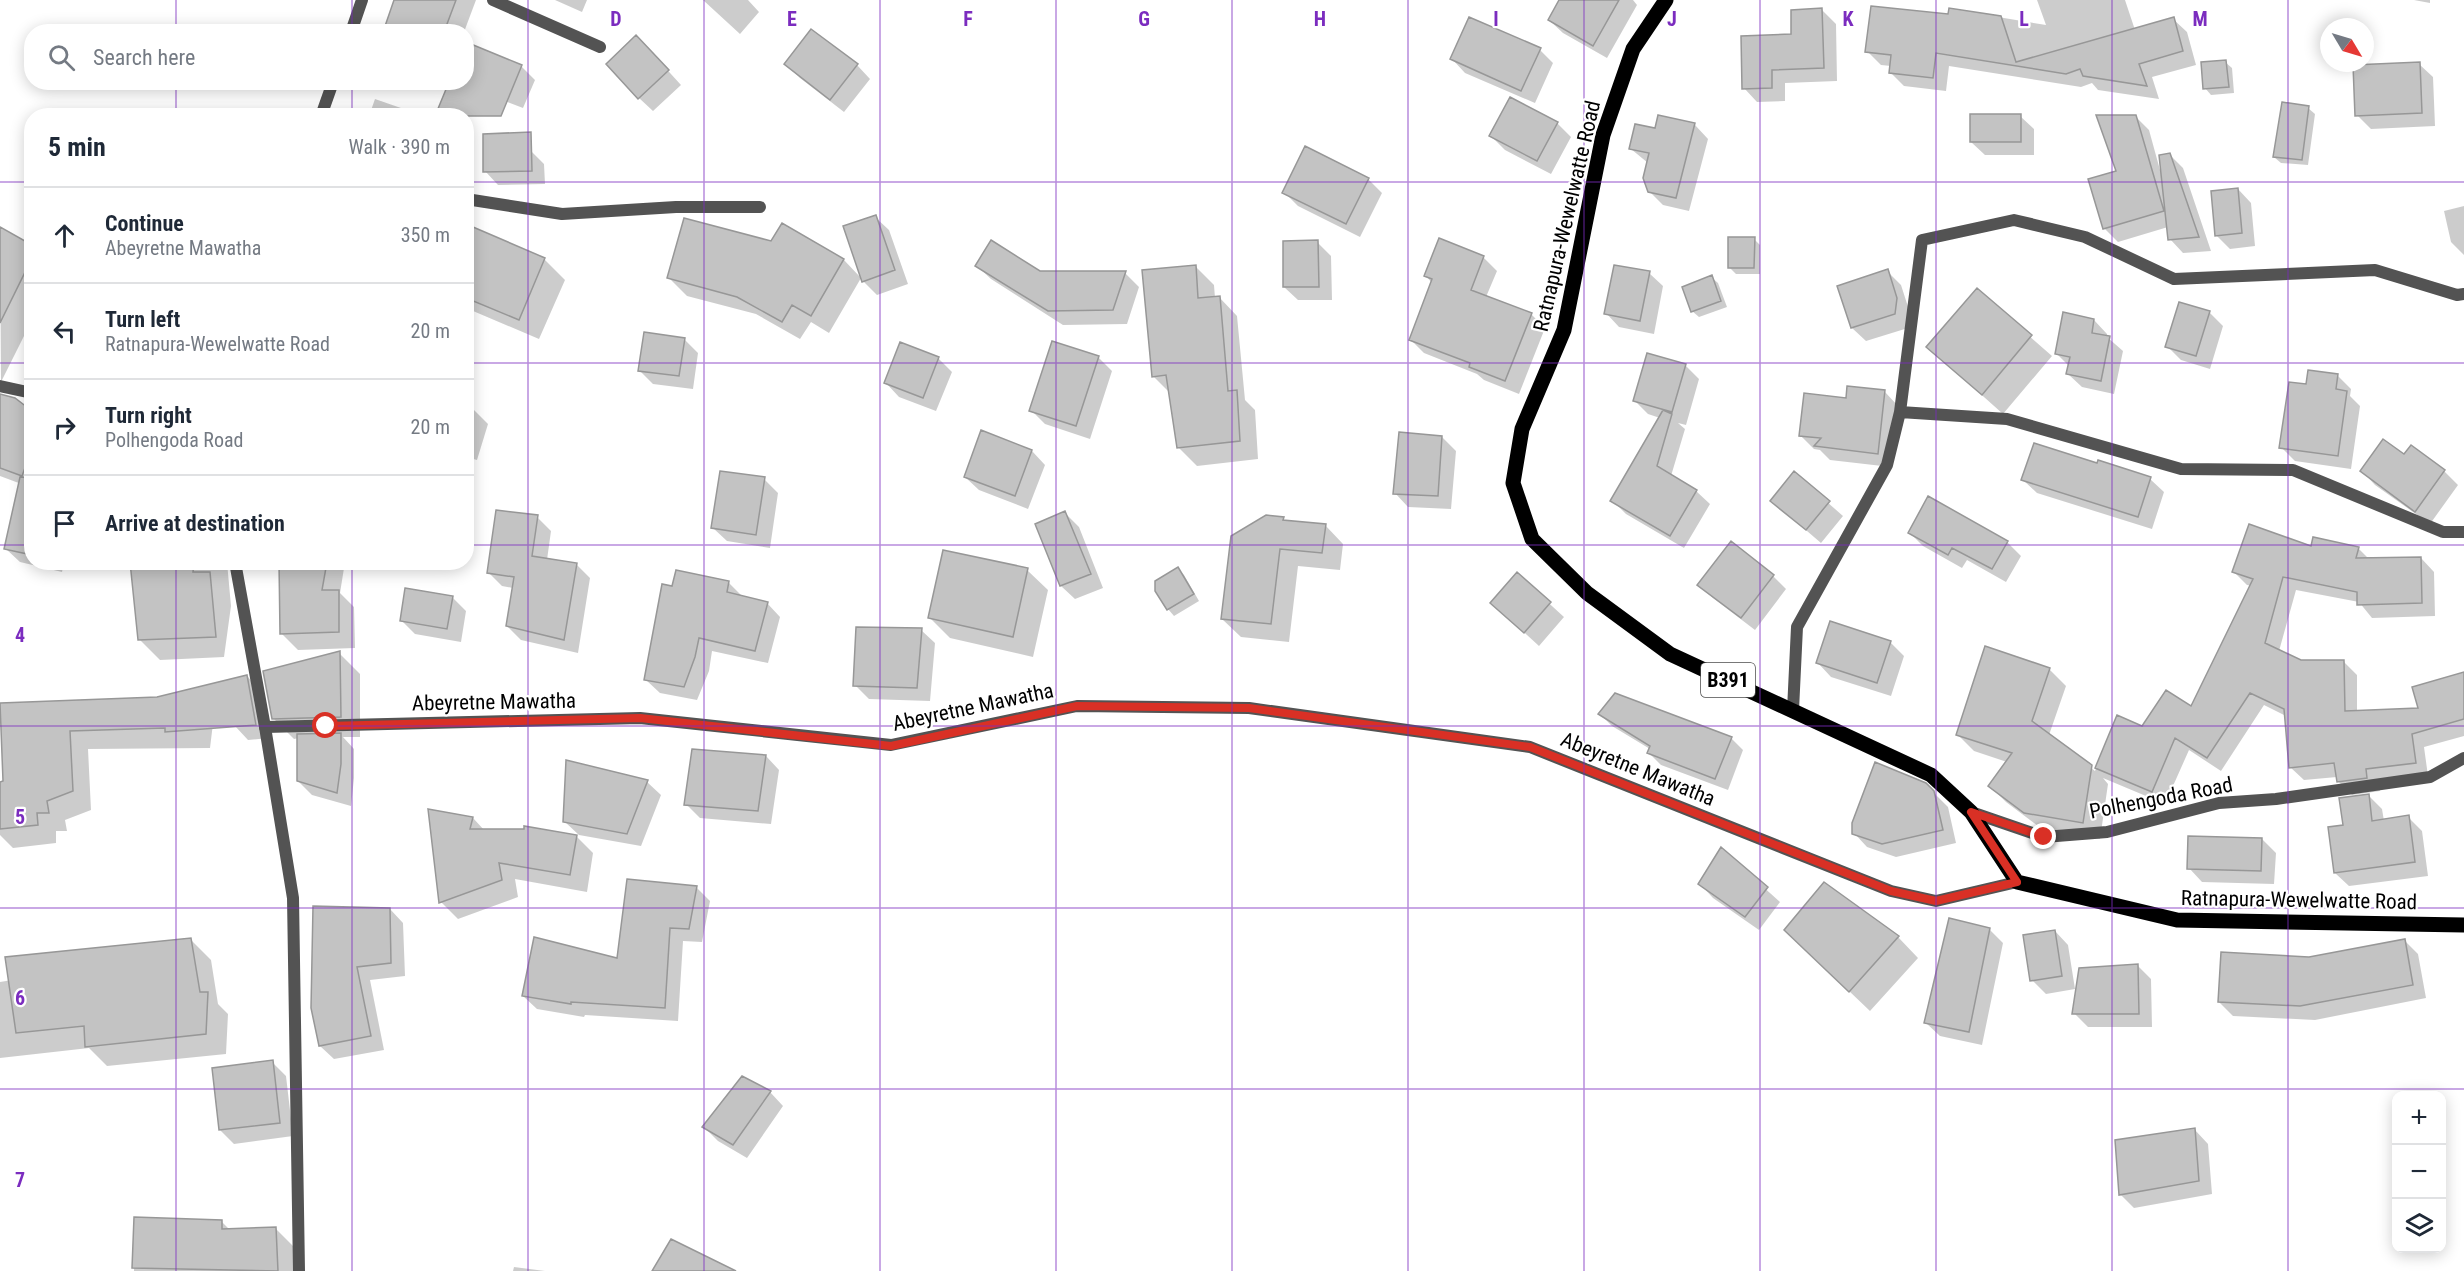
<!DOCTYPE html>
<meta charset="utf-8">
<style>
body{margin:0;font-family:"Roboto Condensed",sans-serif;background:#f6f6f7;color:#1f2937}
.controls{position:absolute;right:18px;bottom:18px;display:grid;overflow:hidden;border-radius:12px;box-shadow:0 3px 15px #0003}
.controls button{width:54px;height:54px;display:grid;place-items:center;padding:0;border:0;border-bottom:2px solid #e0e1e3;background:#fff;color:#1f2937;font:30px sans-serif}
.compass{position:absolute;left:2320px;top:18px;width:54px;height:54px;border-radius:50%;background:#fff;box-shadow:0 3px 15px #0003;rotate:128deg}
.stop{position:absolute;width:18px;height:18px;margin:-14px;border:4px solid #d93025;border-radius:50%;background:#fff}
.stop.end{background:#d93025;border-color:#fff;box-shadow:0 2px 6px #0008}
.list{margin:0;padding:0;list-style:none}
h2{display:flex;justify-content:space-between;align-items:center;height:78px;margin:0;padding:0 24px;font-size:26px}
h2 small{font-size:20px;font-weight:400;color:#747a83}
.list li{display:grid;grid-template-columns:39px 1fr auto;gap:18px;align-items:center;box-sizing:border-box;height:96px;padding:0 24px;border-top:2px solid #e0e1e3}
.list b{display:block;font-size:22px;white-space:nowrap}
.list p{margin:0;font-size:20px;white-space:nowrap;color:#747a83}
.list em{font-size:20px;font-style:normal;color:#747a83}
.icon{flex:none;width:33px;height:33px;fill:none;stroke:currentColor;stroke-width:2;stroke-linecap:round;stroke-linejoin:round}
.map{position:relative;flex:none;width:2464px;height:1271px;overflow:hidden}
.search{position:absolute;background:#fff;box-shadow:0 3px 15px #0003;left:24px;top:24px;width:450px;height:66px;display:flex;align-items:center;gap:15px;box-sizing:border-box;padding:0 21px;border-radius:24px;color:#747a83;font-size:22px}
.panel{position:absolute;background:#fff;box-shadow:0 3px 15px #0003;left:24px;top:108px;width:450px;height:462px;border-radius:24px}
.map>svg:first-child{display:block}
.shadow{fill:#0003}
.building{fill:#c3c3c3;stroke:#979797;stroke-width:1.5}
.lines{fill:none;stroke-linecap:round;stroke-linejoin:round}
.minor{stroke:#535353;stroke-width:12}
.tertiary{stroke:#535353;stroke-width:12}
.primary{stroke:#000;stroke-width:15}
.route{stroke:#d93025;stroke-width:8}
.grid{fill:none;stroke:#7b2cbf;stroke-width:1.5;stroke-opacity:0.55}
.labels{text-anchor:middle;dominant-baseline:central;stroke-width:4.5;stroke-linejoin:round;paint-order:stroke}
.shield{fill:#fff;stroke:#4c4c4c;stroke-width:1.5}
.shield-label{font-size:20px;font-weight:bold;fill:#000}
.street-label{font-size:21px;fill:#000;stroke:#fff}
.grid-label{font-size:20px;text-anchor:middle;font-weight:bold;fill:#7b2cbf;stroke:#fff;stroke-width:4.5;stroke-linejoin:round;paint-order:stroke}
</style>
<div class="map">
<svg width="2464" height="1271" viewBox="0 0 2464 1271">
<rect width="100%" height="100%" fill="#fff"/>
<path class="shadow" d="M396,0H476L464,32H384Z
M555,0H587L582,12Z
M703,0H748L759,12L740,34Z
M1561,0H1633L1637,5L1607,58L1563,33L1549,20Z
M2037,0H2125L2135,30L2173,19L2187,32L2196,65L2152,77L2159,99L2098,90L2092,83L2081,87L1949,66L1946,91L1904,86L1891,73V66L1881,65L1867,51L1949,16L1950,9L2046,25Z
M2414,0H2430V3Z
M1822,10L1836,24L1837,81L1785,83V101L1757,102L1744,88L1793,36Z
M1540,50L1553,63L1535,103L1465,73L1452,59Z
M650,51L681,85L653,111L639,98Z
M2225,62L2232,68L2234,93L2211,95L2205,88Z
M786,64L857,65L870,79L844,112L800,78Z
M2419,64L2433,77L2435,126L2371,129L2357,115Z
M521,66L535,80L523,108L455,82H466Z
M375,99L424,116H369Z
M1511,99L1557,123L1571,137L1551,174L1505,150L1491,136Z
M2308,108L2315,114L2308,165L2281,163L2274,157Z
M2020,116L2034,129V155H1985L1971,142Z
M2135,116L2149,130L2160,170L2169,154L2183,168L2211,251L2183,253L2170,239L2168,227L2118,242L2104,228Z
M1660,117L1695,125L1708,139L1689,211L1663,205L1649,191L1648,163L1631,149L1656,130Z
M530,150L544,164L545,184L498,185L485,171Z
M1368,179L1382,193L1360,237L1298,206L1284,192Z
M2238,189L2251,203L2255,246L2230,249L2216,235Z
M2464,206V255L2451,242L2444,211Z
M875,217L889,230L908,284L877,295L863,281Z
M783,225L844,260L861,278L829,333L811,322L800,339L756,314L687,296L669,278L772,243Z
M0,229L32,247V320L1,382Z
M466,230L544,259L565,280L539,339L466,308Z
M1754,239L1760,245V274H1736L1729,267Z
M1317,242L1331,256L1332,300H1298L1284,287Z
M1483,257L1497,271L1486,297L1531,314L1545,328L1519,394L1484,380L1477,374L1424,353L1410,339L1432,283L1426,276Z
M977,266L1040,272L1125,273L1139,287L1127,324L1063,325L991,279Z
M1195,266L1214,285L1215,298L1219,297L1237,316L1245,400L1255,410L1258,459L1197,466L1179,448L1171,394L1153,376Z
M1887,271L1901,285L1910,313L1908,328L1866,341L1852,328L1839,286Z
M1649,273L1663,286L1654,334L1619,327L1606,313Z
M1711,277L1718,283L1727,307L1699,317L1692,311Z
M1977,290L2052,356L2003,414L1928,347Z
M2209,312L2223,326L2210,369L2181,360L2167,346Z
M2094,320L2107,334V337L2123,351L2114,394L2082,387L2068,374L2070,367L2056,353Z
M684,339L698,353L693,389L653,384L640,371Z
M1098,357L1112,371L1090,439L1045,424L1031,410Z
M938,358L952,372L936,411L899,397L886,383Z
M1685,365L1699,379L1686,425L1678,423L1685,429L1671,476L1696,491L1710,504L1684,548L1626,514L1612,500L1660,418L1648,414L1635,401Z
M2337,375L2351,389L2350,396L2360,406L2351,469L2295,461L2281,447L2308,386Z
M1885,392L1898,406L1891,467L1830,460L1820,450L1814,449L1800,435L1847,399Z
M0,396L32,413V488L0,476Z
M466,406L472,408L488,424L477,460L466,457Z
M1442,437L1456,451L1451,509L1408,507L1395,493Z
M1032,451L1045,465L1028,509L979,490L965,477Z
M2404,456L2444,471L2458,485L2430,524L2375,485L2362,471Z
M2098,465L2150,479L2164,492L2152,529L2037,493L2023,480Z
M1794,473L1843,516L1821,543L1772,501Z
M764,479L778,493L770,548L727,541L713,528Z
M32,512V562H64L62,572L20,562L6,549Z
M1065,513L1079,527L1103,588L1075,599L1061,586L1037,525Z
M537,517L551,531L547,560L576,564L590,578L578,653L521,640L507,626L513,588L502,586L488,572Z
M1283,518L1286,522L1325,525L1343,544L1340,570L1298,566L1289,642L1241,637L1222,619Z
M1909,532L2007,542L2021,556L2006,582L1967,560L1962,568L1923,546Z
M2312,548H2358L2369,559L2421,558L2434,572L2435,616L2372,618L2359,602L2296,590L2279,651L2301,662H2344L2357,675V712L2420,709L2464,678V736L2424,747L2428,776L2379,782L2380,791L2352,795L2338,781L2337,777L2304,780L2290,767L2286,716L2264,705L2221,771L2189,750L2165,804L2103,778L2108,784L2100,839L2042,829L2006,802L1990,786L2007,762L1974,751L1957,734L2049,669L2066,686L2049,735L2095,771L2118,717L2143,728L2192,708L2252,586L2247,585L2233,571Z
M132,562H227L231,606L224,657L160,660L139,639Z
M278,562H345L340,593L354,607L355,648L298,650L282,634L281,566Z
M1178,569L1184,575L1199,601L1174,616L1168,609Z
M1027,570L1048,590L1033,657L950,638L930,618Z
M1517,574L1564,617L1539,646L1492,603Z
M1773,576L1786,589L1755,630L1713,598L1699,585Z
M729,583L742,596L767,603L780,617L768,663L712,651L709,671L697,700L660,693L646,680L673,588Z
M452,597L466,611L461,642L415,634L402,621Z
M921,630L935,643L930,701L869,699L855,685Z
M1890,642L1904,656L1891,696L1831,677L1818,663Z
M339,653L360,674V737H343L354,749V778L351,806L312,795L298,781L299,738L294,739L273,718Z
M247,676L260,690L269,738L248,740L235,726Z
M157,699L215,707L210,748L88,749L91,810L65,820L67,831H56V843L13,848L0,835V783L5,782L0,705Z
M1600,714L1731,738L1743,750L1728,790L1661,765L1649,753L1650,749L1612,726Z
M766,756L779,770L771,824L700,818L686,804Z
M647,782L661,795L641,846L579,835L565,822Z
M1933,792L1948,807L1956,843L1896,857L1867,847L1854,833Z
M2369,796L2382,809L2384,821L2408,817L2422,831L2428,876L2349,886L2335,873L2345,826Z
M430,811L473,818L485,831L576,836L593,853L587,892L515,879L518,897L458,919L441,902Z
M2262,839L2276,853L2274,884L2202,882L2189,868Z
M1721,849L1780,902L1759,930L1713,898L1700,884Z
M696,887L710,901L702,942L683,941L678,1021L585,1015L584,1017L537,1009L523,996L618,960Z
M390,909L403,923L405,976L370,980L384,1050L334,1059L320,1046L313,1007Z
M1989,929L2003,943L1982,1045L1940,1036L1926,1023Z
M2055,931L2068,945L2075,989L2046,994L2032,980Z
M1898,937L1918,958L1870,1011L1806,950Z
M191,940L211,960L218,1004L228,1014L226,1054L107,1066L89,1048L0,1058V982L108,964Z
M2404,940L2418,954L2426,998L2315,1020L2233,1016L2219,1002L2309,958Z
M2137,965L2151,979L2152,1027H2088L2074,1013Z
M272,1062L286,1076L293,1136L234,1144L220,1130Z
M770,1092L783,1106L747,1158L718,1141L704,1127Z
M2195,1130L2208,1144L2212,1194L2134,1208L2120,1194Z
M135,1219L221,1221L230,1230L276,1229L294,1247L295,1271H134Z
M514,1267L545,1271H513Z"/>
<path class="building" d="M394,0H456L444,32H383Z
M1559,0H1619L1593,46L1548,20Z
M1871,6L1948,14L1949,8L2001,16L2016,62L2174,17L2183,51L2139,64L2147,86L2083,76L2080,69L2066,74L1936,53L1933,78L1889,73L1891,55L1865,52Z
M1822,8L1824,68L1772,70V88L1742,89L1741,36L1791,34V10Z
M1469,17L1541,48L1521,91L1450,59Z
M811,29L858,64L830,100L784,64Z
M636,35L669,70L638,99L606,64Z
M466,42L522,65L501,116H435L449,82H466Z
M2226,60L2229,87L2203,89L2201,62Z
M2420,62L2422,113L2355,116L2353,65Z
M1510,97L1558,122L1537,161L1489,136Z
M2282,102L2309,106L2302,160L2273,157Z
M1970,114H2021V142H1970Z
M1658,115L1695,123L1676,198L1648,192L1643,178L1649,153L1629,149L1635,124L1655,128Z
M2096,115H2136L2164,211L2103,229L2088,179L2116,171Z
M531,132L532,171L483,172V134Z
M1305,146L1369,178L1346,224L1282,193Z
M2170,153L2199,237L2168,240L2159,155Z
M2238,188L2242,233L2215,236L2211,191Z
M876,215L895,270L862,282L843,226Z
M684,218L771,241L782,223L844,259L811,316L792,305L782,322L737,297L667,278Z
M466,224L545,258L519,320L466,298Z
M0,227L32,245V258L0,323Z
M1728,237H1755L1754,268H1728Z
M1439,238L1484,256L1471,290L1532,313L1505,381L1469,367L1470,363L1409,340L1432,279L1424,276Z
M991,240L1040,271H1126L1113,310L1048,311L975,266Z
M1318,240L1319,287H1283V241Z
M1196,265L1198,298L1220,296L1228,391L1237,390L1240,441L1177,448L1166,375L1152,377L1142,270Z
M1614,265L1650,271L1640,321L1604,314Z
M1888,269L1897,298L1895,314L1851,328L1837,286Z
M1712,275L1721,301L1691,312L1682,287Z
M1977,288L2032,335L1982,395L1926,347Z
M2179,302L2210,311L2196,356L2165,347Z
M2063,312L2094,319L2092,333L2110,336L2101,381L2066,374L2070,357L2055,354Z
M644,332L685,338L679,376L638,371Z
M1052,341L1099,356L1076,426L1029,411Z
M900,342L939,357L923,398L884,383Z
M1647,353L1686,364L1672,412L1633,401Z
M2308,370L2338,374L2336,389L2347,391L2338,456L2279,448L2289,382L2306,384Z
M1847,386L1885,390L1878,454L1814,446L1821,438L1799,436L1804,393L1846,398Z
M0,394L15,398L32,411V449L22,476L0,468Z
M1663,410L1672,414L1657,466L1697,490L1670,536L1610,501Z
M981,430L1032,450L1015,496L964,477Z
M1399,432L1442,436L1438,496L1393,494Z
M2383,439L2404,454L2411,445L2445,470L2415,512L2360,471Z
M2034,443L2097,463L2098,460L2151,477L2138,517L2021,480Z
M720,471L765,477L756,535L711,528Z
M1794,471L1830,501L1806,530L1770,501Z
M20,477L32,478V555L4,549Z
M1928,496L2008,541L1992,569L1952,548L1948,555L1908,533Z
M496,510L538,515L532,556L577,563L564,640L506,626L514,577L487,573Z
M1065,511L1091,574L1060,586L1035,524Z
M1266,515L1284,517L1283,520L1326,524L1322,553L1280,549L1271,624L1221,619L1231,536Z
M2249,524L2311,546L2313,537L2359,547L2356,558L2421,557L2422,603L2357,605V592L2283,577L2265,643L2301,660H2344L2345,711L2418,708L2412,687L2464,672V719L2412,734L2416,763L2366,769L2367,778L2337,782L2334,763L2289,768L2284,709L2250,693L2207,758L2175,738L2152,792L2095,768L2117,715L2142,726L2166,690L2191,706L2253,579L2232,572Z
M1731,541L1774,575L1741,618L1697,585Z
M943,550L1028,568L1013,637L928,618Z
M130,562H194L193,572H210L216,637L138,640Z
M279,562H327L322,590H339V632L280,634Z
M1178,567L1194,594L1167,610L1155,591V581Z
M676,570L729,581L727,592L768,602L755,651L699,638L695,657L684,687L644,680L662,584L672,586Z
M1517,572L1551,602L1524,633L1490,603Z
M405,588L453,596L447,629L400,621Z
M1830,621L1891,641L1877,683L1816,663Z
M856,627L922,628L917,688L853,686Z
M1985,646L2050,668L2032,721L2092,765L2083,823L2024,813L1988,786L2012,753L1956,735Z
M340,651L341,717L272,719L263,671Z
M247,675L256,725L165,732V728L70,731L73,791L47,801L49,813H37L38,825L0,829V782L3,781L0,703L157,697Z
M1615,693L1732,737L1715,779L1647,753L1650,746L1598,714Z
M341,733V764L337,793L297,781V734Z
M692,749L766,755L758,811L684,805Z
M566,760L648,780L627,834L563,822Z
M1875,762L1926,783L1934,791L1943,830L1882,844L1852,834V823Z
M2369,794L2372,821L2409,815L2415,862L2334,873L2328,827L2343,825L2339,798Z
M428,809L473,817L470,829H524V826L577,835L570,875L499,863L502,880L439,903Z
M2188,836L2262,838L2261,871L2187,869Z
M1721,847L1768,887L1745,917L1698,884Z
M627,879L697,886L689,929L670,928L665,1008L571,1002V1004L522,996L534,937L617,958Z
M1824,882L1899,936L1849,992L1784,930Z
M313,906L390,908L391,963L357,967L371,1036L319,1046L311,1008Z
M1949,918L1990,928L1969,1032L1924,1023Z
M2055,930L2062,976L2030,981L2023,935Z
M191,938L200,992H208L206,1034L85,1047L84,1026L16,1033L5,957Z
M2405,939L2413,985L2300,1006L2218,1002L2221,952L2309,957Z
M2138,964L2139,1014H2072L2079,968Z
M273,1060L280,1123L219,1130L212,1068Z
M742,1076L771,1091L733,1145L702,1127Z
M2195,1128L2199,1181L2119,1195L2115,1140Z
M134,1217L222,1220V1229L276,1227L278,1271L132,1268Z
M671,1239L736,1271H652Z"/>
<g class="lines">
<path class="minor" d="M493,0L600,47
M466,199L562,214L676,207H760
M0,386L32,393
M1900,412L2007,419L2181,469L2293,470L2443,532H2464
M1793,710L1797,627L1887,465L1900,412L1922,240L2014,220L2085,237L2174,279L2375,270L2457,295L2464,294
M265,727L640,718L891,745L1077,706L1249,708L1530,747L1891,891L1936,901L2017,882
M1971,812L2044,837L2107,832L2219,803L2276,799L2430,777L2464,758"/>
<path class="tertiary" d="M351,32L362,0
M321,116L333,82
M235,562L265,727L293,898L299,1271"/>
<path class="primary" d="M1666,0L1633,49L1603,135L1564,330L1522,429L1513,483L1532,539L1587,593L1670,654L1931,775L1971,812L2017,882L2177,920L2464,925"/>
</g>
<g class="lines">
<path class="route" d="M326,726L640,718L891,746L1077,706L1249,708L1530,747L1891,891L1936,901L2017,882L1971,812L2044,837"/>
</g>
<path class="grid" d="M176,0V32M352,0V32M528,0V1271M704,0V1271M880,0V1271M1056,0V1271M1232,0V1271M1408,0V1271M1584,0V1271M1760,0V1271M1936,0V1271M2112,0V1271M2288,0V1271M176,82V116M352,82V116M0,182H32M466,182H2464M0,363H32M466,363H2464M0,545H32M466,545H2464M176,562V1271M352,562V1271M0,726H2464M0,908H2464M0,1089H2464"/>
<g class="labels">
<rect class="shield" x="1701" y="663" width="54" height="34" rx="4.5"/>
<g class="shield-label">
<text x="1728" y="680">B391</text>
</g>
<g class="street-label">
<text transform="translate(1567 216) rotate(-77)">Ratnapura-Wewelwatte Road</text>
<text transform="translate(494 702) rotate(-1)">Abeyretne Mawatha</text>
<text transform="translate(973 707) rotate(-12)">Abeyretne Mawatha</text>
<text transform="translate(1638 769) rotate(22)">Abeyretne Mawatha</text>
<text transform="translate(2161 798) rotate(-11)">Polhengoda Road</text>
<text transform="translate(2299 900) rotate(1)">Ratnapura-Wewelwatte Road</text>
</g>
</g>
<g class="grid-label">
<text x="616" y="26">D</text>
<text x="792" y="26">E</text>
<text x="968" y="26">F</text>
<text x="1144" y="26">G</text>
<text x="1320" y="26">H</text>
<text x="1496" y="26">I</text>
<text x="1672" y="26">J</text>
<text x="1848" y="26">K</text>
<text x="2024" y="26">L</text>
<text x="2200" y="26">M</text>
<text x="20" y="642">4</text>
<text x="20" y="824">5</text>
<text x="20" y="1005">6</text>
<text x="20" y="1187">7</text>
</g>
</svg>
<div class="controls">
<button>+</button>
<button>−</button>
<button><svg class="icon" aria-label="layers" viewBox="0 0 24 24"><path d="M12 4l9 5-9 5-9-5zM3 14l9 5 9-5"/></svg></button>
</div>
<svg class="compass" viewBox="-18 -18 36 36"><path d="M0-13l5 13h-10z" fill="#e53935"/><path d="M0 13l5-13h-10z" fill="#747a83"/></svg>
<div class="stop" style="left:326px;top:726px"></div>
<div class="stop end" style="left:2044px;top:837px"></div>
<div class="search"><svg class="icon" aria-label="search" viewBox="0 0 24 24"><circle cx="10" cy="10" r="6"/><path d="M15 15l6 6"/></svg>Search here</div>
<section class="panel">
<h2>5 min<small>Walk · 390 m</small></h2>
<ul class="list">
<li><svg class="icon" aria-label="ahead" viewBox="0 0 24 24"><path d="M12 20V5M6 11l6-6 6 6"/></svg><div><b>Continue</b><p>Abeyretne Mawatha</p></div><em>350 m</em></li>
<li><svg class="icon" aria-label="left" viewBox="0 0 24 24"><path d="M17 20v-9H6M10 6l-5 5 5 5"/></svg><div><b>Turn left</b><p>Ratnapura-Wewelwatte Road</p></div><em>20 m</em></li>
<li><svg class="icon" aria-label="right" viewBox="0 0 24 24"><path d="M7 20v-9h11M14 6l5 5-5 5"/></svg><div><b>Turn right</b><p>Polhengoda Road</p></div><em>20 m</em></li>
<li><svg class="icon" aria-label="arrive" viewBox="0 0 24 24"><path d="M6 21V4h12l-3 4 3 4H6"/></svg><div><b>Arrive at destination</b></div></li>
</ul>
</section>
</div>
